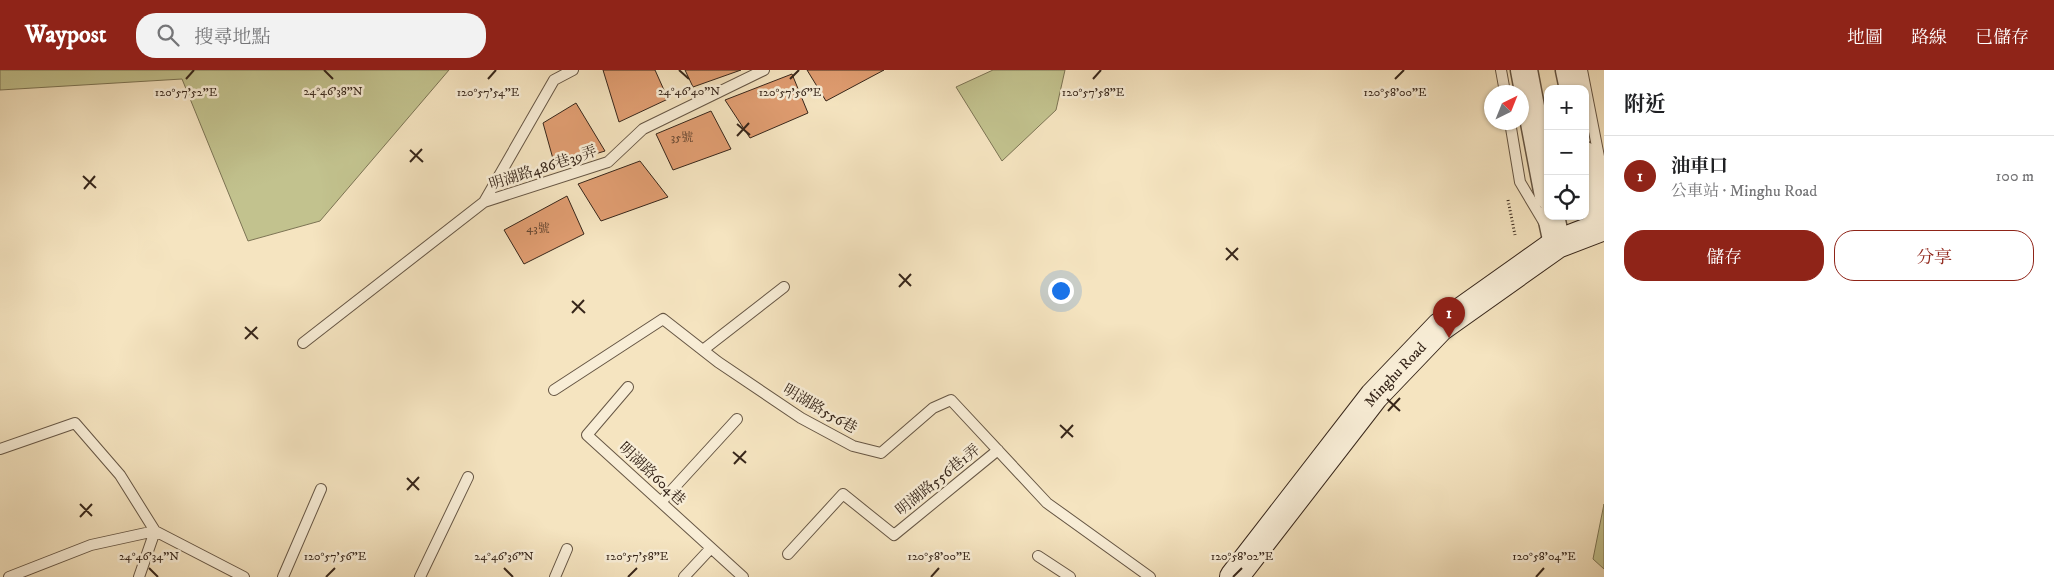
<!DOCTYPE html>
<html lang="zh-TW">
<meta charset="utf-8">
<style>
body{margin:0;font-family:"IM FELL DW Pica","Noto Serif TC",serif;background:#f2f2f2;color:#202124}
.controls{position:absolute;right:15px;top:15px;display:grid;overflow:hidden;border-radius:10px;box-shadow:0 1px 4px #0004}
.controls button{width:45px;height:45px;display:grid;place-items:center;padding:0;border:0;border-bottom:1px solid #e0e0e0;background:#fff;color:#202124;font:25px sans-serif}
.compass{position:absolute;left:1484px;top:15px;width:45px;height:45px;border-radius:50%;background:#fff;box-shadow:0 1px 4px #0004;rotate:43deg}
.you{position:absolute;left:1060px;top:220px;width:18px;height:18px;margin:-12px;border:4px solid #fff;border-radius:50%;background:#1a73e8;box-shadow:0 0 0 8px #1a73e833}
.badge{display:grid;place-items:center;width:32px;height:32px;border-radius:50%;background:#8f2418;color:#fff;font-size:16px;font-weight:700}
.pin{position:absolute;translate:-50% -41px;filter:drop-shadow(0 1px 2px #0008)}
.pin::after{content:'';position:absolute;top:26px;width:18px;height:15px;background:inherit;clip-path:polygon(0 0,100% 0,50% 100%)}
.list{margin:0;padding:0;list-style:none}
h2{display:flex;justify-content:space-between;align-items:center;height:65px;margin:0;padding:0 20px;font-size:21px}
h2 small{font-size:16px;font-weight:400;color:#757577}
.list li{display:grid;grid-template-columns:32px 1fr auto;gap:15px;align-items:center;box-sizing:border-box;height:80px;padding:0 20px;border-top:1px solid #e0e0e0}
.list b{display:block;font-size:19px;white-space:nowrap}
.list p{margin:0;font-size:16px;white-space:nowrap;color:#757577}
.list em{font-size:16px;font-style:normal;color:#757577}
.actions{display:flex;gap:10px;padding:15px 20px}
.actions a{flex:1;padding:11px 0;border:1px solid #8f2418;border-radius:20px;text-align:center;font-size:18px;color:#8f2418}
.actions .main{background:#8f2418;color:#fff}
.icon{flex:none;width:28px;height:28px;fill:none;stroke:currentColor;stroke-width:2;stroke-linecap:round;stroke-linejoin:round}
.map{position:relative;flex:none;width:1604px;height:507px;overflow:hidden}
header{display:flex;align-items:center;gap:30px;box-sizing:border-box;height:70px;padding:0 25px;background:#8f2418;color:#fff}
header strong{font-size:24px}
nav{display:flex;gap:28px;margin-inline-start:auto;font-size:18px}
.search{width:350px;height:45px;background:#f2f2f2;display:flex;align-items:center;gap:12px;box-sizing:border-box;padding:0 18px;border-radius:20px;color:#757577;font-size:19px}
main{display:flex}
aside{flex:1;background:#fff}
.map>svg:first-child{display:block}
.green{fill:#c2c28e;stroke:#7c7454}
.building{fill:#e09d71;stroke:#37261a}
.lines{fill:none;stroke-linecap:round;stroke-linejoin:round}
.service-casing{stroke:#665644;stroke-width:12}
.tertiary-casing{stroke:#665644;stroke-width:29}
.secondary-casing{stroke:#37261a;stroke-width:30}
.path{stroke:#37261a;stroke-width:3;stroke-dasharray:1 2.5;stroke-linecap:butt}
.service{stroke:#f8edd6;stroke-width:10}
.tertiary{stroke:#f8edd6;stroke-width:26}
.secondary{stroke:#f8edd6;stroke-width:28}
.ticks{fill:none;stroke:#37261a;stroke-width:2}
.labels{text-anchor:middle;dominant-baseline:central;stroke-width:5;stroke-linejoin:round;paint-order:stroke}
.number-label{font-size:12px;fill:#614430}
.street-label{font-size:15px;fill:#37261a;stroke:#f8edd6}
.ticks-label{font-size:12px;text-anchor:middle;fill:#37261a;stroke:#f8edd6;stroke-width:5;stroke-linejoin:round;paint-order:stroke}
</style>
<header>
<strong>Waypost</strong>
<div class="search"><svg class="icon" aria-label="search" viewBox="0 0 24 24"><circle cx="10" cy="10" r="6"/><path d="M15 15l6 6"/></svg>搜尋地點</div>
<nav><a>地圖</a><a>路線</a><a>已儲存</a></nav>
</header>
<main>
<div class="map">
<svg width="1604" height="507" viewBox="0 0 1604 507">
<rect width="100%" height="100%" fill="#f5e4c0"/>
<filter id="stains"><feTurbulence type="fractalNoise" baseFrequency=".004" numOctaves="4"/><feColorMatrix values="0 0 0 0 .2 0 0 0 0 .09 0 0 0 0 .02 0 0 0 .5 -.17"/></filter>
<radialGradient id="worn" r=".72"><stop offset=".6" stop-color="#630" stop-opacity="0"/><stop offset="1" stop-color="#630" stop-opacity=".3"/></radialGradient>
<path class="green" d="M0,0H449L320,151L248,171L182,9L0,20Z
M993,0H1065L1056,40L1002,91L956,17Z
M1604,434V499L1593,489Z"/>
<path class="building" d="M603,0H655L668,29L619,52Z
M685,0H741L693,17Z
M807,0H884L826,31Z
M792,4L808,43L750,68L725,30Z
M576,33L605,81L555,96L543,53Z
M711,41L731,79L673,100L656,64Z
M640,91L668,127L601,151L578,114Z
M567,126L584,164L524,194L504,160Z"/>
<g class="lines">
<defs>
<path id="service" d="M1501,0L1505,22
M1582,0L1602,102L1601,117
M1510,52L1520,112L1545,154
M484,132L608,92L643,59L764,0
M303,273L484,132L554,10L573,0
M703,280L784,217
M628,317L587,365L743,507
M554,320L663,249L718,292L801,348L853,376L881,383L933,338L951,330L1047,433L1150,507
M0,379L75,353L120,405L155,461
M661,432L737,349
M155,461L244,507
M788,484L843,424L894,465L998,380
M1038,486L1070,507
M9,507L91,475L155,461
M139,507L155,461
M283,507L321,419
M420,507L468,407
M555,507L567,479
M684,507L711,478"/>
<path id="tertiary" d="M1524,0L1548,126
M1569,0L1573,19
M1585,85L1599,158
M1551,146L1557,174"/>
<g id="secondary">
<path id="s1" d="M1234,507L1374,326L1440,257L1557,174L1604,156"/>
</g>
</defs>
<use href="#service" class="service-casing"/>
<use href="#tertiary" class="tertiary-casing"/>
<use href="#secondary" class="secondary-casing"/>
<path class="path" d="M1487,30L1491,51
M1508,130L1515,165"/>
<use href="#service" class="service"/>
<use href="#tertiary" class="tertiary"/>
<use href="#secondary" class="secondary"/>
</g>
<path class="ticks" d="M324,0L333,9M679,0L689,9M186,9L194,0M488,9L496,0M790,9L799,0M1093,9L1101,0M1395,9L1404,0M737,54L750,65M737,66L749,53M410,80L423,92M410,92L422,79M83,106L96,118M84,119L95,106M1226,178L1238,190M1226,190L1238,178M899,204L911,216M899,217L911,204M572,231L585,243M572,243L584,230M245,257L258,269M245,269L257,257M1387,329L1400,341M1388,341L1400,328M1060,355L1073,367M1061,368L1073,355M733,382L746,393M734,394L746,381M407,408L419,420M407,420L419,407M80,434L92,446M80,447L92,434M149,498L158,507M504,498L513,507M326,507L335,498M628,507L637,498M931,507L939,498M1233,507L1242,498M1536,507L1544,498"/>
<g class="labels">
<g class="number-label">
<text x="682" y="67">35號</text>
<text x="538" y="158">43號</text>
</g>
<g class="street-label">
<text transform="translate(543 98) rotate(-18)">明湖路486巷39弄</text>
<text stroke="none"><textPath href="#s1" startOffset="259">Minghu Road</textPath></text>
<text transform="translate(820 339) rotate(30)">明湖路556巷</text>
<text transform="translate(652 404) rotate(43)">明湖路604巷</text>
<text transform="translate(938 410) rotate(-39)">明湖路556巷1弄</text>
</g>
</g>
<g class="ticks-label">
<text x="333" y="25">24°46'38"N</text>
<text x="689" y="25">24°46'40"N</text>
<text x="186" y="26">120°57'52"E</text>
<text x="488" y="26">120°57'54"E</text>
<text x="1395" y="26">120°58'00"E</text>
<text x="790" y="26">120°57'56"E</text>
<text x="1093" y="26">120°57'58"E</text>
<text x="335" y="490">120°57'56"E</text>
<text x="637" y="490">120°57'58"E</text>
<text x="939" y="490">120°58'00"E</text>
<text x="1242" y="490">120°58'02"E</text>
<text x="1544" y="490">120°58'04"E</text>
<text x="149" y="490">24°46'34"N</text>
<text x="504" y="490">24°46'36"N</text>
</g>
<rect width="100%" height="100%" filter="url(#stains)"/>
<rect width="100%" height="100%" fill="url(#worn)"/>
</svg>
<div class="controls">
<button>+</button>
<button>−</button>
<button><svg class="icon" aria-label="locate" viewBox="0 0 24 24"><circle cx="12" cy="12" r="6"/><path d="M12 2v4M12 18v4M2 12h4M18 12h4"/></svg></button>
</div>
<svg class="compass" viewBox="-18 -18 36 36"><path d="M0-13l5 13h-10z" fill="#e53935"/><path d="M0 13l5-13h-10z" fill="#757577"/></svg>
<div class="you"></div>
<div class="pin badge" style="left:1449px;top:268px">1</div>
</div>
<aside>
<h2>附近<small></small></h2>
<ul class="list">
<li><span class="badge">1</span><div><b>油車口</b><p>公車站 · Minghu Road</p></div><em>100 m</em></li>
</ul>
<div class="actions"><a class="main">儲存</a><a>分享</a></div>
</aside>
</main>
